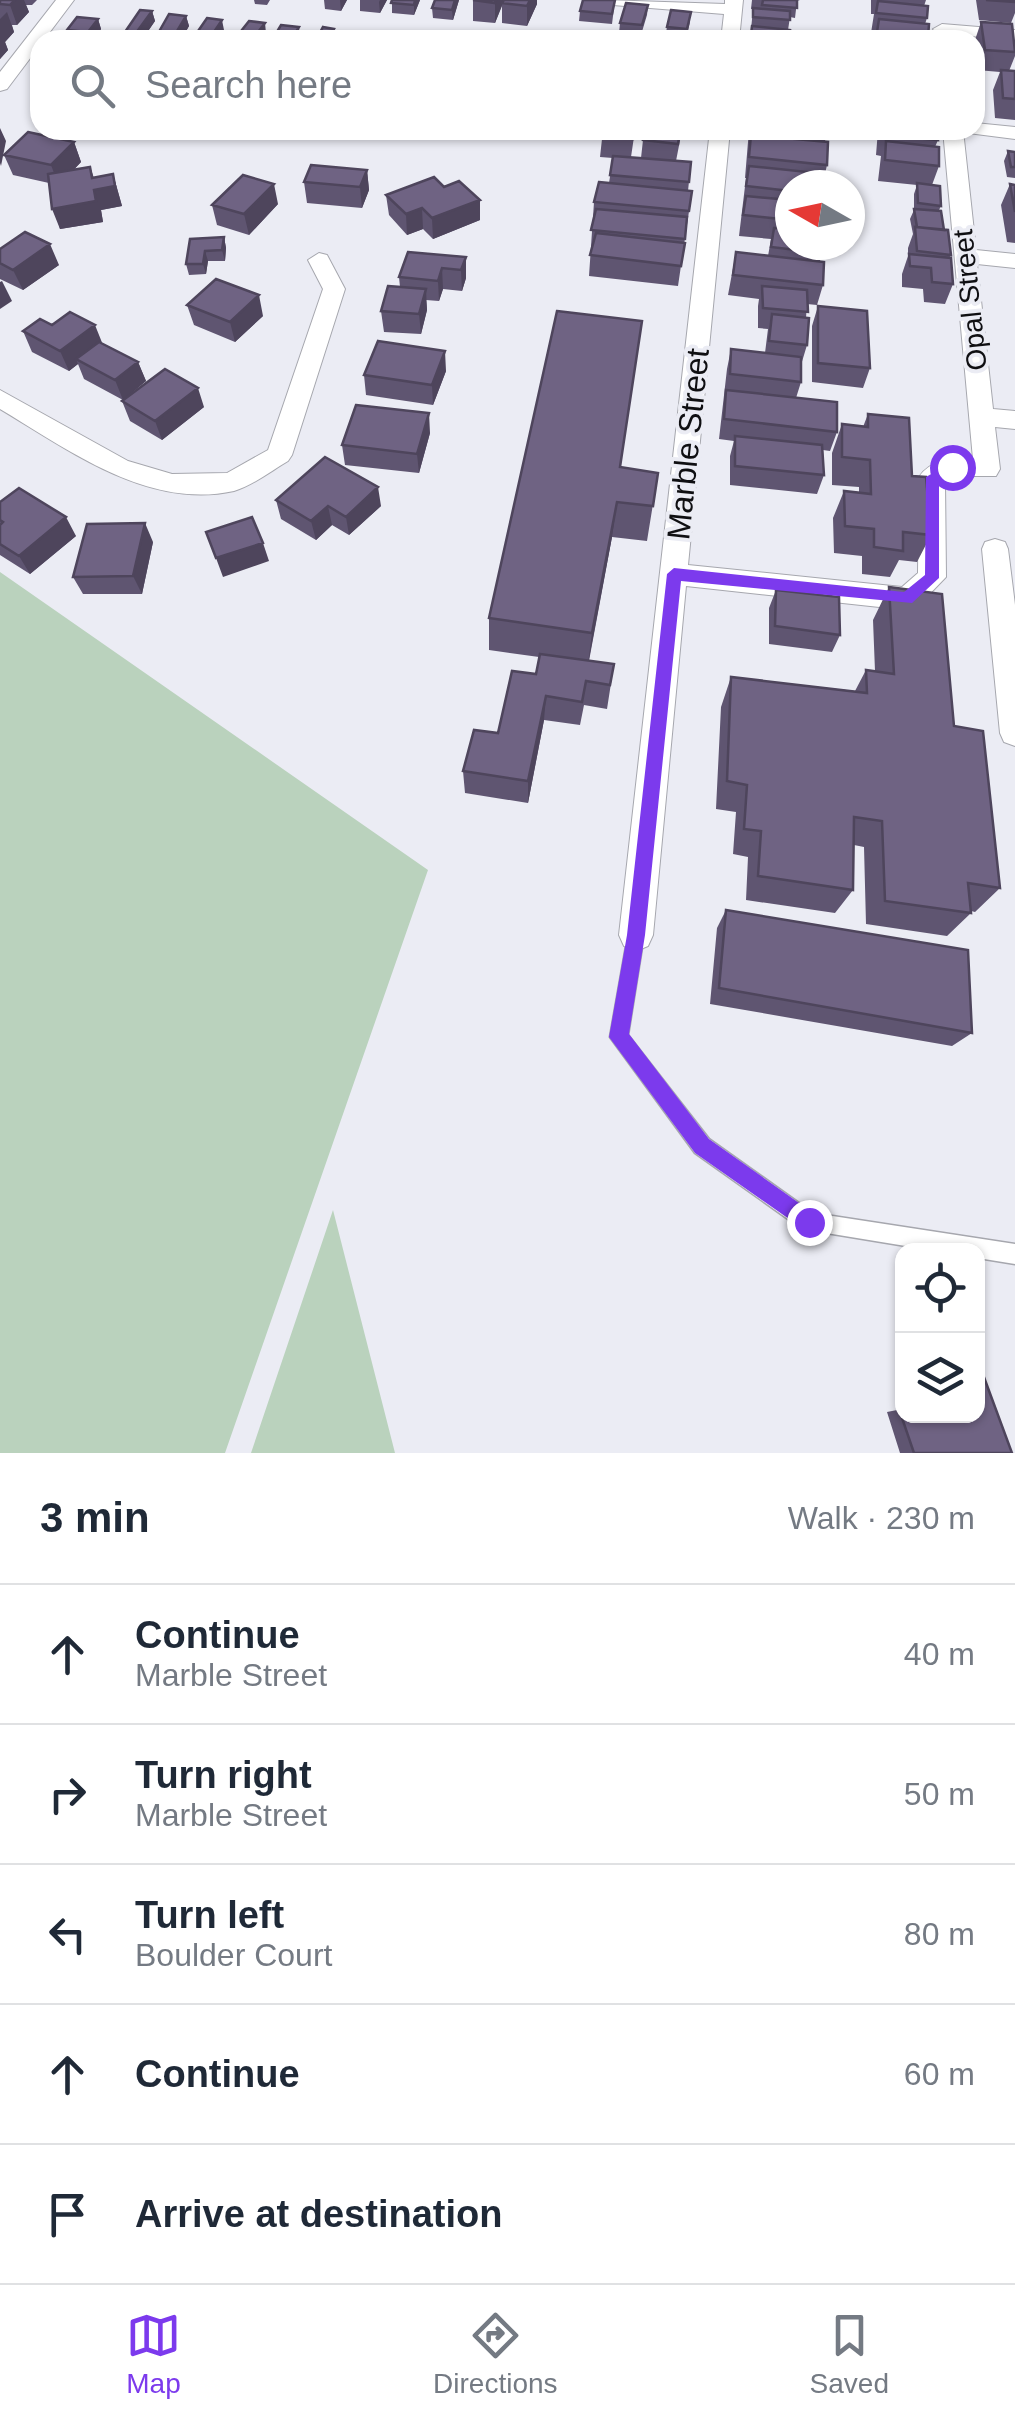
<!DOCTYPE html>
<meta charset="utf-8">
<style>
body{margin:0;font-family:Helvetica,sans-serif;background:#f2f2f3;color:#1f2937}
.controls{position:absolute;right:30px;bottom:30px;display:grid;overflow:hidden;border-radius:20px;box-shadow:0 2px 8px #0004}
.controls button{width:90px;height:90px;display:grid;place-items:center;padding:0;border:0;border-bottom:2px solid #e0e1e3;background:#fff;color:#1f2937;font:50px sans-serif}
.compass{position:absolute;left:775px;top:170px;width:90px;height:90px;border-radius:50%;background:#fff;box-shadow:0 2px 8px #0004;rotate:279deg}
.stop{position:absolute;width:30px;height:30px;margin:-22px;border:8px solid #7c3aed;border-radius:50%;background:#fff}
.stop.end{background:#7c3aed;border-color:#fff;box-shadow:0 2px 10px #0008}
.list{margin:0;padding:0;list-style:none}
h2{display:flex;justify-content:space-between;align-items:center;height:130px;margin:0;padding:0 40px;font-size:42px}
h2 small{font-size:32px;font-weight:400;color:#747a83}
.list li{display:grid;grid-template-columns:65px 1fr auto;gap:30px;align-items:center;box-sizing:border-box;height:140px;padding:0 40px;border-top:2px solid #e0e1e3}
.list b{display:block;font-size:38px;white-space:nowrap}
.list p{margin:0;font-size:32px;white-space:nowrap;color:#747a83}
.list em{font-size:32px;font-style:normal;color:#747a83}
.icon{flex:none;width:55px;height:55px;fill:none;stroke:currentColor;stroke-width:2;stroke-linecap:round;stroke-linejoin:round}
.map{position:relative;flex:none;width:1015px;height:1453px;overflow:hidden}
.search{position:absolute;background:#fff;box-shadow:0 2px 8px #0004;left:30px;right:30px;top:30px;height:110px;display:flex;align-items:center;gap:25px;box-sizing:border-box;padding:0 35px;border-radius:30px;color:#747a83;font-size:38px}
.sheet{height:830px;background:#fff}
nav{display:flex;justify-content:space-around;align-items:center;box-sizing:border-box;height:140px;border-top:2px solid #e0e1e3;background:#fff;font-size:28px;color:#747a83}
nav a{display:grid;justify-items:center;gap:5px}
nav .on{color:#7c3aed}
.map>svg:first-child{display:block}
.green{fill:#bad2bd}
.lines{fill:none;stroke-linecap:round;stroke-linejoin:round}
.service-casing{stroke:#a6a7ae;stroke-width:3}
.minor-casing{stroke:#a6a7ae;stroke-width:2}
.service{fill:#fff;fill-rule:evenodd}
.minor{fill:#fff;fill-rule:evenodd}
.wall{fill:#5f5571}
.shaded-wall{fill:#4e455c}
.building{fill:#6f6383;stroke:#4e455c;stroke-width:2.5}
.route{fill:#7c3aed}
.labels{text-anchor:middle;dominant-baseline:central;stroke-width:8;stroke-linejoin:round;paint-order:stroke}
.far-street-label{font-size:28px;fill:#0f0f12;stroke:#ebecf4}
.street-label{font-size:32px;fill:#0f0f12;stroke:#ebecf4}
</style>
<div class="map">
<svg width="1015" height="1453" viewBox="0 0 1015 1453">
<rect width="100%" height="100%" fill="#ebecf4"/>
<path class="green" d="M0,572L428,870L225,1453H0Z
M333,1210L395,1453H251Z"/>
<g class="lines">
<defs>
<path id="service" d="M636,927L642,929L644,935L628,1035L709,1139L813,1213L1015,1244V1264L978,1258V1250H930L802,1229L695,1153L610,1037L628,935L630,929Z"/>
<path id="minor" d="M56,0H74L7,89L0,91V72Z
M604,0L725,4V0H743L739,40H721L724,14L613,5Z
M942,24L1015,30V40L936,33L933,29Z
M975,123L1015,127V139L968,133L966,130H975Z
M710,130H730L688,565L902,587L918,573L919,477C931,459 953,458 973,459L943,130H963L976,250L1015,254V268L977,264L993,409L1015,411V429L995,427L1000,469L996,476H955L945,482L946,577L917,607L907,610L686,586L653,935L648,946L636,951L624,946L619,935Z
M319,253L327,255L345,289L292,455L288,461C271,471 252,486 234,491C148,510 69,450 0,409V390L128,461L172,474L227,473L268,450L323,289L308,260Z
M995,539L1005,542L1008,549L1015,605V746L1004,742L1000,733L982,549L985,542Z"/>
</defs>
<use href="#service" class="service-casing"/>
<use href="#minor" class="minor-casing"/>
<use href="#service" class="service"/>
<use href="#minor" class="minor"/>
</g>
<path class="wall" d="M0,0H37L32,5H26L29,12L17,25H12L14,32L5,42L8,50L0,59Z
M254,0H270L267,5L255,4Z
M324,0H347L341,11L325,9Z
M360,0H387L380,13L360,11Z
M392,0H420L414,15L392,13Z
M435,0H459L453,20L433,18L432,8Z
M473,0H537V4L527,26L502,23V6L495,23L473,21Z
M615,0L612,24L579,21L580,11Z
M752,0H800L797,1L795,18L790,17L788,30H790L788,40H750L753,9H751Z
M871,0H926L924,6L927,18L925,24H929L928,40H873L875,33H871L874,14H871Z
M976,0H1015V13L1011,23L979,20Z
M648,5L647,15L641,35L619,33L620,23Z
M152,11L155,21L142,40H127L125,32Z
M186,16L189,26L181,40H157L156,37Z
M98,19L101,29L94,40H70L67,30Z
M690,22L686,40L665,38L667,27Z
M981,22L1015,43V56L1009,71H1015V120L995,118L993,90L1000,72L977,70L975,40Z
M482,130H504L503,135L483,133Z
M534,130H559L555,139L534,137Z
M603,130H635L631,157L641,158L643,140L682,130L676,161L691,162L688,191H692L678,286L589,276L594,202L609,183L613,158L600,157Z
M749,130H826L825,142L827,165L825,174L790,185V245L822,253L820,261L823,285L817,305L807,304L806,318L807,345L801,365V382L796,398L837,432L830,451L823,450L824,475L817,494L730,485V456L734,441L719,439L727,369L731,349L765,353L768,329L758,328V306L759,299L728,295L736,252L768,256L771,239L739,236L746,178H745Z
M878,130H937L938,140L935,147L939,166L932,185L941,206L939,210L951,255L949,258L953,284L945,304L924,302L923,289L902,287V274L908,256V248L913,234L910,219L914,210V194L917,185L878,181L881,156L876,155Z
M74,142L81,162L74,169L94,178L113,174L122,206L101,210L103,222L60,229L49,183L13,175L4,155Z
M1008,151L1015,152V178L1007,177L1004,161Z
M367,170L369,190L362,208L307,203L304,182Z
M1010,184L1015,185V243L1007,242L1001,205Z
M386,195L480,220L433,239L423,229L407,235L389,215Z
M278,204L249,235L217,225L212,205Z
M224,237L226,248L225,261H208L206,274L189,275L186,264Z
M0,249L59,265L23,290L0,279Z
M466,257V278L462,291L443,289L439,301L426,300L427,310L421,334L384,332L381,311L400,287L399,277Z
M187,305L263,316L235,342L194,325Z
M818,306L870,368L863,388L812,382V326Z
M642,321L620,467L658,473L647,541L612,537L589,661L614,664L607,709L584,705L580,725L544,720L528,803L465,793L463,771L498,733L536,674L539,657L489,650V618Z
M52,325L102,343L138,362L146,381L123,400L84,379L78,364L69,371L32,352L23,331Z
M446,371L433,405L366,395L364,375Z
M122,401L204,407L162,440L130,421Z
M868,414L912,476L931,535L917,562L899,560L890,577L862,574V556L834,553L833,518L844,491L859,492V487L832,485V453L842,424L863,427Z
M430,433L419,473L345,465L342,445Z
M276,500L381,506L349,535L332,525L316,540L281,519Z
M0,502L76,536L30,574L0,555Z
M153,542L142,594H83L73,577Z
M889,587L954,726L1000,888L975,912L971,911V913L947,936L866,924L864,847L854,845L853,890L835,913L746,900L748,857L733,854L736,812L716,809L721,707L731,677L855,691L866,670L875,671L873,620Z
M776,590L840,635L832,652L769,644V608Z
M726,910L972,1033L952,1046L710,1004L717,928Z
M902,1409V1416L1012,1453H900L887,1412Z"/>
<path class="shaded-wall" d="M15,0H24L29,12L17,25L10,5Z
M340,0H347L341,11Z
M380,0H387L380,13L379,2Z
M415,0H420L414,15V5Z
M455,0H459L453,20L452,10Z
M496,0H504L495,23V3Z
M530,0H537V4L527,26V6Z
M152,11L155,21L142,40H139L136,33Z
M7,12L14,32L5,42L8,50L0,59V19Z
M186,16L189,26L181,40H174L173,38Z
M98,19L101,29L94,40H91L88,32Z
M222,20L224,30L218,40H210Z
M265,23L266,33L262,40H252Z
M299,27L300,37L299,40H291Z
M334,29L335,40H328Z
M0,128L6,141L1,166L0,163Z
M74,142L81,162L59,186L51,165Z
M90,167L98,189L113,174L122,206L101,210L103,222L60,229L52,209L92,178Z
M367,170L369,190L362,208L360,187Z
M274,184L278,204L249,235L244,214Z
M480,200V220L433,239L432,218Z
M422,208L423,229L407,235L406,214Z
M224,237L226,248L225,261L222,250Z
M50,244L59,265L23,290L13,270Z
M205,251L208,261L206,274L203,264Z
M466,257V278L462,291L461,270Z
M442,268L443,289L439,301L438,281Z
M2,281L12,301L0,309V282Z
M426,289L427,310L421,334L419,314Z
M259,295L263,316L235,342L230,322Z
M95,325L103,345L76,359L78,364L69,371L60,351Z
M445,351L446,371L433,405L432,385Z
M138,362L146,381L123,400L115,380Z
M198,388L204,407L162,440L155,421Z
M429,413L430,433L419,473L417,454Z
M378,487L381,506L349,535L346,517Z
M617,502L612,537L588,664L592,633Z
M328,506L332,525L316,540L311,521Z
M66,517L76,536L30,574L19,556Z
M145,523L153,542L142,594L133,576Z
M263,543L269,561L223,577L216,558Z
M546,696L544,720L528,803V781Z"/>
<path class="building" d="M0,0H15L10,5L0,4Z
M392,0H415L414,5L391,3Z
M435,0H455L452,10L432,8Z
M473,0H496L495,3Z
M504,0H530L527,6L502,3Z
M583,0H615L612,14L580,11Z
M763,0H797V8L762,5Z
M986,0H1015V2Z
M878,1L928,6L927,18L876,13Z
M626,3L648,5L642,25L620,23Z
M753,8L790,11V20L753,17Z
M140,10L152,11L136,33L125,32Z
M671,10L691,12L687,29L667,27Z
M169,14L186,16L173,38L156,37Z
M77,17L98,19L88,32L67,30Z
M207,18L222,20L210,38L194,37Z
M879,19L929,24L928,38L877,32Z
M249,21L265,23L252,40H234Z
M981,22L1012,24L1015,52L985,50Z
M281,25L299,27L291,40H272Z
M752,26L790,30L789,37L751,34Z
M323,27L334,29L328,40H316Z
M356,34L377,36L375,40H352Z
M396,35L409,37L408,40H393Z
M449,35L462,36L461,40H447Z
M1001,70L1015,71V99L1003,98Z
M603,130H634L633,139L602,137Z
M645,130H680L678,144L643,140Z
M761,130H826V136Z
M883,130H937L938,140L883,135Z
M28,132L74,142L51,165L4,155Z
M751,135L828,142L827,165L749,157Z
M886,141L939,147V166L885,160Z
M1008,151L1015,152V167H1011Z
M613,156L691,162L689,182L610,175Z
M311,165L367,170L360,187L304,182Z
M749,166L827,174L825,185H790V191L746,186Z
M90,167L92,178L113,174L115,186L94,190L96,201L52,209L48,174Z
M243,175L274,184L244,214L212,205Z
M434,177L444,187L459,181L480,200L432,218L422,208L406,214L386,195Z
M599,182L692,191L689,211L594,202Z
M917,183L940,186L941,206L918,203Z
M1010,184L1015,185V212Z
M746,196L790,200V220L743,215Z
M596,209L687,217L685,239L591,230Z
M914,209L941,211L944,230L917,227Z
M915,227L948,230L951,255L917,251Z
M774,228L790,229V245H823L822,253L771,247Z
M25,232L50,244L13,270L0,263V249Z
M596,233L685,243L681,266L590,255Z
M224,237L222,250L205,251L203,264H186L190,239Z
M408,252L466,257L461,270L442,268L438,281L399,277Z
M736,252L824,262L823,285L733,275Z
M909,254L951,258L953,284L932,282L931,268L910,266Z
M216,279L259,295L230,322L187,305Z
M388,286L426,289L419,314L381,311Z
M762,286L807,290L808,312L763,308Z
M818,306L867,311L870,368L818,363Z
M557,311L642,321L620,467L658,473L653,506L617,502L592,633L489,618Z
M70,312L95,325L60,351L23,331L40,319L52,325Z
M772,314L809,318L807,345L769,341Z
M378,341L445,351L432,385L364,375Z
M99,342L138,362L115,380L76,359Z
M731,349L801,357V382L730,374Z
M165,369L198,388L155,421L122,401Z
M726,390L837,402V432L724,419Z
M356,405L429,413L417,454L342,445Z
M868,414L909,418L912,476L926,477L931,535L903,532V551L874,547V529L845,526L844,491L871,494L870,460L842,457V424L868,427Z
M735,436L822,445L824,475L735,466Z
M325,457L378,487L346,517L328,506L311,521L276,500Z
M19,488L66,517L19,556L0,544V525L3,522L0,520V502Z
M252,517L263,543L216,558L206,532Z
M145,523L133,576L73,577L87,524Z
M889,587L942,594L954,726L983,731L1000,888L968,883L971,913L885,901L882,821L854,817L853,890L758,876L761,831L744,829L747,785L727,781L731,677L867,693L866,670L894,674Z
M776,590L839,597L840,635L775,626Z
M540,654L614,664L610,685L586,681L582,702L546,696L528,781L463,771L474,730L498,733L512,671L536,674Z
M726,910L968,950L972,1033L719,988Z
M978,1361L1012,1453H914L901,1415L978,1416Z"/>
<path class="route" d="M952,462L958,467L939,480V578L912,603L681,581L645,935L629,1034L709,1139L816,1215L819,1222L816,1230L809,1233L695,1153L609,1037L627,935L667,574L674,568L904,592L925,575L926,477Z"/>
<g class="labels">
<g class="far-street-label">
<text transform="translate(970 300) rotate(-96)">Opal Street</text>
</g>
<g class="street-label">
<text transform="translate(688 444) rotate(-84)">Marble Street</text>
</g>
</g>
</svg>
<div class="controls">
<button><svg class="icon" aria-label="locate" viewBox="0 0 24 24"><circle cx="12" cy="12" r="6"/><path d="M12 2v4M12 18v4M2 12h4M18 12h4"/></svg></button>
<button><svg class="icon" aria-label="layers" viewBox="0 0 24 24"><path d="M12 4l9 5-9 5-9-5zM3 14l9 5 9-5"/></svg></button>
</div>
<svg class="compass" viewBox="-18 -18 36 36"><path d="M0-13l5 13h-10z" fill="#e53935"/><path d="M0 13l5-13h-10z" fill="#747a83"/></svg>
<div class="stop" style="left:952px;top:467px"></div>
<div class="stop end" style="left:809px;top:1222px"></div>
<div class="search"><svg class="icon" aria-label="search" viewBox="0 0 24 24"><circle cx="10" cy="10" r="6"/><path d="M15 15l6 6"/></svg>Search here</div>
</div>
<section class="sheet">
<h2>3 min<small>Walk · 230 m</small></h2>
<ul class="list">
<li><svg class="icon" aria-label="ahead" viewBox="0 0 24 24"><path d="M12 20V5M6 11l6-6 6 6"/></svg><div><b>Continue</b><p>Marble Street</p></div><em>40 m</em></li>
<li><svg class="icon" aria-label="right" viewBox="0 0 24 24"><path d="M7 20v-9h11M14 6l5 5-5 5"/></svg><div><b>Turn right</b><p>Marble Street</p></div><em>50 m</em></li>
<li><svg class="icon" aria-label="left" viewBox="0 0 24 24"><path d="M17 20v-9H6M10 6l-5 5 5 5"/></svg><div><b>Turn left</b><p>Boulder Court</p></div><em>80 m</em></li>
<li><svg class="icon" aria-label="ahead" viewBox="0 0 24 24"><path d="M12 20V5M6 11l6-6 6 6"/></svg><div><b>Continue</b></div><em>60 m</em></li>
<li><svg class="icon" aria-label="arrive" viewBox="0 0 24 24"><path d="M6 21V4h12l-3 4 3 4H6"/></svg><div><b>Arrive at destination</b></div></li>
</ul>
</section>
<nav>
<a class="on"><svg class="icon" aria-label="map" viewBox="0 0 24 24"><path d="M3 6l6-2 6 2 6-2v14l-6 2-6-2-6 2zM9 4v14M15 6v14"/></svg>Map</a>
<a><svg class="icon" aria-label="directions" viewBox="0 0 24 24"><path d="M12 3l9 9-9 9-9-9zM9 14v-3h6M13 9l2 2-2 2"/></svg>Directions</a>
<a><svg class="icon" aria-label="saved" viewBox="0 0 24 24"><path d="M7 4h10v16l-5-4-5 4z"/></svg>Saved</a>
</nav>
